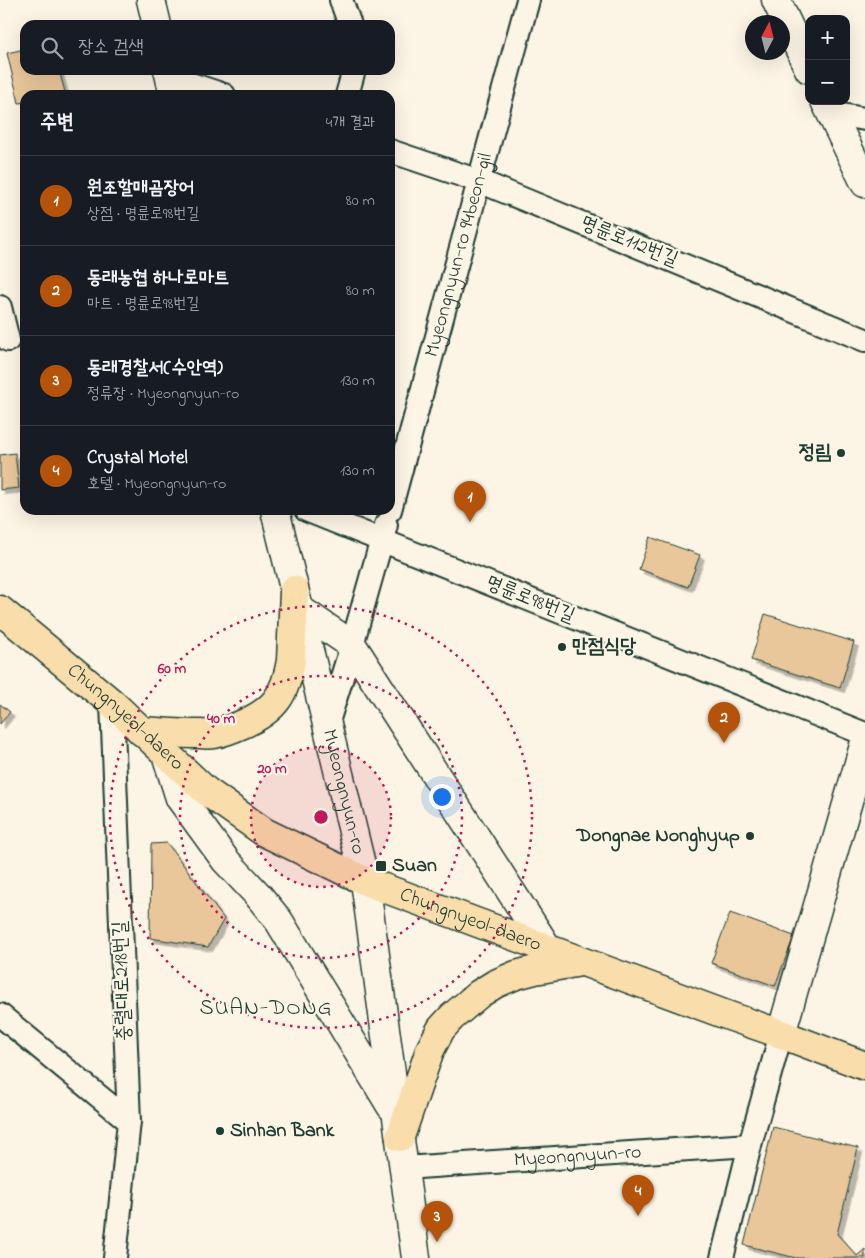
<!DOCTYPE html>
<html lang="ko">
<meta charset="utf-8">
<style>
body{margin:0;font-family:"Indie Flower","Poor Story",sans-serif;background:#242831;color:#f1f3f6}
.controls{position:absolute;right:15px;top:15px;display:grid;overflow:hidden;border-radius:10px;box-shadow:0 5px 20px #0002}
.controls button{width:45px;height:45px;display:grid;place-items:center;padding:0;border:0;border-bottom:1px solid #363941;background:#171b24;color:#f1f3f6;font:25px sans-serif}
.compass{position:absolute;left:745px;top:15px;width:45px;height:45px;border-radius:50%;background:#171b24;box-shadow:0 5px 20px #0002;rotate:7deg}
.you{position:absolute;left:441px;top:796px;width:18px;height:18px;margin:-12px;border:4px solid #fff;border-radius:50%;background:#1a73e8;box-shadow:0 0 0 8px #1a73e833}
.badge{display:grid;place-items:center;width:32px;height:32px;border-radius:50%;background:#b45309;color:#fff;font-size:16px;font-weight:700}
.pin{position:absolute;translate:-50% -41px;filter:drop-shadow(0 1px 2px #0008)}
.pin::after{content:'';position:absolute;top:26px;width:18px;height:15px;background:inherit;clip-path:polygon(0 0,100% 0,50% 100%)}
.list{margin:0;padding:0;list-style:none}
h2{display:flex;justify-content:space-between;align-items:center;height:65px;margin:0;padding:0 20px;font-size:21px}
h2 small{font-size:16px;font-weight:400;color:#9ea1a6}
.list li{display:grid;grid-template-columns:32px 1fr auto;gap:15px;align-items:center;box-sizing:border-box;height:90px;padding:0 20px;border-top:1px solid #363941}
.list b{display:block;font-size:19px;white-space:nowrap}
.list p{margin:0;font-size:16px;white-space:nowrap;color:#9ea1a6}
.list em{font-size:16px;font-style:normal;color:#9ea1a6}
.icon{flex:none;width:28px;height:28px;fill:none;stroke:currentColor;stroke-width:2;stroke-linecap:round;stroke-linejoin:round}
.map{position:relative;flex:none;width:865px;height:1258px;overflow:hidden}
.search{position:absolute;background:#171b24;box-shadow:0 5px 20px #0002;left:20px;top:20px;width:375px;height:55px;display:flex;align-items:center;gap:12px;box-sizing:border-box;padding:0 18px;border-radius:15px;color:#9ea1a6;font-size:19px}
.panel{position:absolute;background:#171b24;box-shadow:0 5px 20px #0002;left:20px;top:90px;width:375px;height:425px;border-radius:15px}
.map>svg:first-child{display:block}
.building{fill:#e9c79a;stroke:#1f3d34;filter:url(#shadow)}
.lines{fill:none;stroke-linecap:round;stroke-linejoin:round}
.minor-casing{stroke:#1f3d34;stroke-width:26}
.tertiary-casing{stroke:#1f3d34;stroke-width:31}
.secondary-casing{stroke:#1f3d34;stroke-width:31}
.primary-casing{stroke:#1f3d34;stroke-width:31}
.minor{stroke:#fcf5e5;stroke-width:22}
.tertiary{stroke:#fcf5e5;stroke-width:28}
.secondary{stroke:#fcf5e5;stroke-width:28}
.primary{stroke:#f9deab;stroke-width:28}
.ring{fill:none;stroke:#c2185b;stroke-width:2.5;stroke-dasharray:2.5 5}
.poi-dot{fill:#1f3d34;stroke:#fcf5e5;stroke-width:2}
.labels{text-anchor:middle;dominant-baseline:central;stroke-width:4.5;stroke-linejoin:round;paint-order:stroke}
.street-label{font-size:20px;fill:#1f3d34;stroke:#fcf5e5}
.poi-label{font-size:20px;font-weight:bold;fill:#1f3d34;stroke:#fcf5e5;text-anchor:start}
.quarter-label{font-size:22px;letter-spacing:1px;fill:#1f3d34;stroke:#fcf5e5}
.centre{fill:#c2185b;stroke:#fcf5e5;stroke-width:2.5}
.ring-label{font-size:15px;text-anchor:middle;font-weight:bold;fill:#c2185b;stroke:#fcf5e5;stroke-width:4.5;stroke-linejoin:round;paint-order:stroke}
</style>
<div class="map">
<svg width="865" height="1258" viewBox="0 0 865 1258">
<defs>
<filter id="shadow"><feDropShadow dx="4.5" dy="4.5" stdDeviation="0" flood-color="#0004"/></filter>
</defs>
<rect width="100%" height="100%" fill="#fcf5e5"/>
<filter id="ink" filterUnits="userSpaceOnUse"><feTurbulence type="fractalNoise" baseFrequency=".02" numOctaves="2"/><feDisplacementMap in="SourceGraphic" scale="10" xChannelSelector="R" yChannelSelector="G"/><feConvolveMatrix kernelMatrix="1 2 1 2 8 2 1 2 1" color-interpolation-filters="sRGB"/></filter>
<g filter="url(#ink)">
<path class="building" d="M25,49V70H59L65,92L51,95H25V102L19,103L7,53Z
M15,453L19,488L0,490V455Z
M650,537L700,555L688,587L639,569Z
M765,614L854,642L840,688L751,660Z
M0,704L10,712L0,724Z
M167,843L224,919L208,947L150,938L151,844Z
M730,913L794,936L775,986L711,963Z
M773,1127L858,1148L837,1234L857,1256L865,1249V1258H796L744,1245Z"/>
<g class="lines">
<defs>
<g id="minor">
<path d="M341,0L350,25"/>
<path d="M170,77L224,95"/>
<path d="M347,95L354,70"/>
<path d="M830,113L865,119"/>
<path d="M390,151L479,181L865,340"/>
<path d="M0,307L8,340"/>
<path d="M306,510L865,734"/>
<path id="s1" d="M390,510L528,0"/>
<path d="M112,703L129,1121L115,1258"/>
<path d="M327,725L352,645L386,525"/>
<path d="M0,1015L129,1121"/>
<path id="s2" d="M404,1168L750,1145"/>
<path d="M722,1258L750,1145L781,1034"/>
</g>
<path id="tertiary" d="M776,0L809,69
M825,101L865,183
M781,1034L865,742"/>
<g id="secondary">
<path d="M151,0L157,25"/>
<path d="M168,70L174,95"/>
<path id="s3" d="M275,510L365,881L416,1258"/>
<path d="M299,609L352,645L548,949"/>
<path d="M166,754L180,798L226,861L258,895L279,921L391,1106"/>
</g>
<g id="primary">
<path id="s4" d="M0,610L112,703L206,791L264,832L365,881L732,1017L781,1034L865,1066"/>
<path d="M141,731C160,732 180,734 199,734C204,734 209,735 214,734C224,732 234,728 243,724C275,710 285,695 291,661L294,590"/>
<path d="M400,1137L430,1050L441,1029L452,1017L479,994L495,984L516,975L535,970L581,962"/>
</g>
</defs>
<use href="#minor" class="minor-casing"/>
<use href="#tertiary" class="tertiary-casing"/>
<use href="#secondary" class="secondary-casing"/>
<use href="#primary" class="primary-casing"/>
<use href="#minor" class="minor"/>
<use href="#tertiary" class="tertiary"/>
<use href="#secondary" class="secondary"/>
<use href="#primary" class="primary"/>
</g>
</g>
<circle cx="321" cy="817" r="70" fill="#c2185b" fill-opacity=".12"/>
<g class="ring">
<circle cx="321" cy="817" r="70"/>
<circle cx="321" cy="817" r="141"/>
<circle cx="321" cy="817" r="211"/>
</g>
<g class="poi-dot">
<circle cx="841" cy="453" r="5"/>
<circle cx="562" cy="647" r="5"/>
<circle cx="750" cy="836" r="5"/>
<rect x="375" y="860" width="12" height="12" rx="2.5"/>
<circle cx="220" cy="1131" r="5"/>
</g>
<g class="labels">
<g class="street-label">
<text transform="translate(629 242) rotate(22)">명륜로112번길</text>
<text stroke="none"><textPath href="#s1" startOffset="264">Myeongnyun-ro 94beon-gil</textPath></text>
<text transform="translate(530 600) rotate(22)">명륜로98번길</text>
<text stroke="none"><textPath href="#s4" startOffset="165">Chungnyeol-daero</textPath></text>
<text stroke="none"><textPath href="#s3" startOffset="290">Myeongnyun-ro</textPath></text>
<text stroke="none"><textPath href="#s4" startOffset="570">Chungnyeol-daero</textPath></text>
<text transform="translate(123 981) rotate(-92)">충렬대로218번길</text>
<text stroke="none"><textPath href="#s2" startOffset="174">Myeongnyun-ro</textPath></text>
</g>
<g class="poi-label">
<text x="831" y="453" text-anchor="end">정림</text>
<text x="572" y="647">만점식당</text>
<text x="740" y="836" text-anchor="end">Dongnae Nonghyup</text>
<text x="392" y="866">Suan</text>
<text x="230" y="1131">Sinhan Bank</text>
</g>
<g class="quarter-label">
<text x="266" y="1009">SUAN-DONG</text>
</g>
</g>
<circle cx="321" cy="817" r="8" class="centre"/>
<g class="ring-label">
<text x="172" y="673">60 m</text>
<text x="221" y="723">40 m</text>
<text x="272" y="773">20 m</text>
</g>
</svg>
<div class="controls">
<button>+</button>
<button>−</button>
</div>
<svg class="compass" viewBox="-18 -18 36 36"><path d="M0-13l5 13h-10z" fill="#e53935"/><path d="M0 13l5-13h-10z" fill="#9ea1a6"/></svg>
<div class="you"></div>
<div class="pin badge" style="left:470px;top:522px">1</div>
<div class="pin badge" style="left:724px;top:743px">2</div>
<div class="pin badge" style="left:437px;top:1242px">3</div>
<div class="pin badge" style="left:638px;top:1216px">4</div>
<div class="search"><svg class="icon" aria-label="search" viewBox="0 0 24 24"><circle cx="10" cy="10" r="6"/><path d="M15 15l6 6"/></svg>장소 검색</div>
<section class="panel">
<h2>주변<small>4개 결과</small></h2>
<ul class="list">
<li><span class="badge">1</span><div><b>원조할매곰장어</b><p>상점 · 명륜로98번길</p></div><em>80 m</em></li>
<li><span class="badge">2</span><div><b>동래농협 하나로마트</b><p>마트 · 명륜로98번길</p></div><em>80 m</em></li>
<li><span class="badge">3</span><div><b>동래경찰서(수안역)</b><p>정류장 · Myeongnyun-ro</p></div><em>130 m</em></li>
<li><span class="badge">4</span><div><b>Crystal Motel</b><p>호텔 · Myeongnyun-ro</p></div><em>130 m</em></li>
</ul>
</section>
</div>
